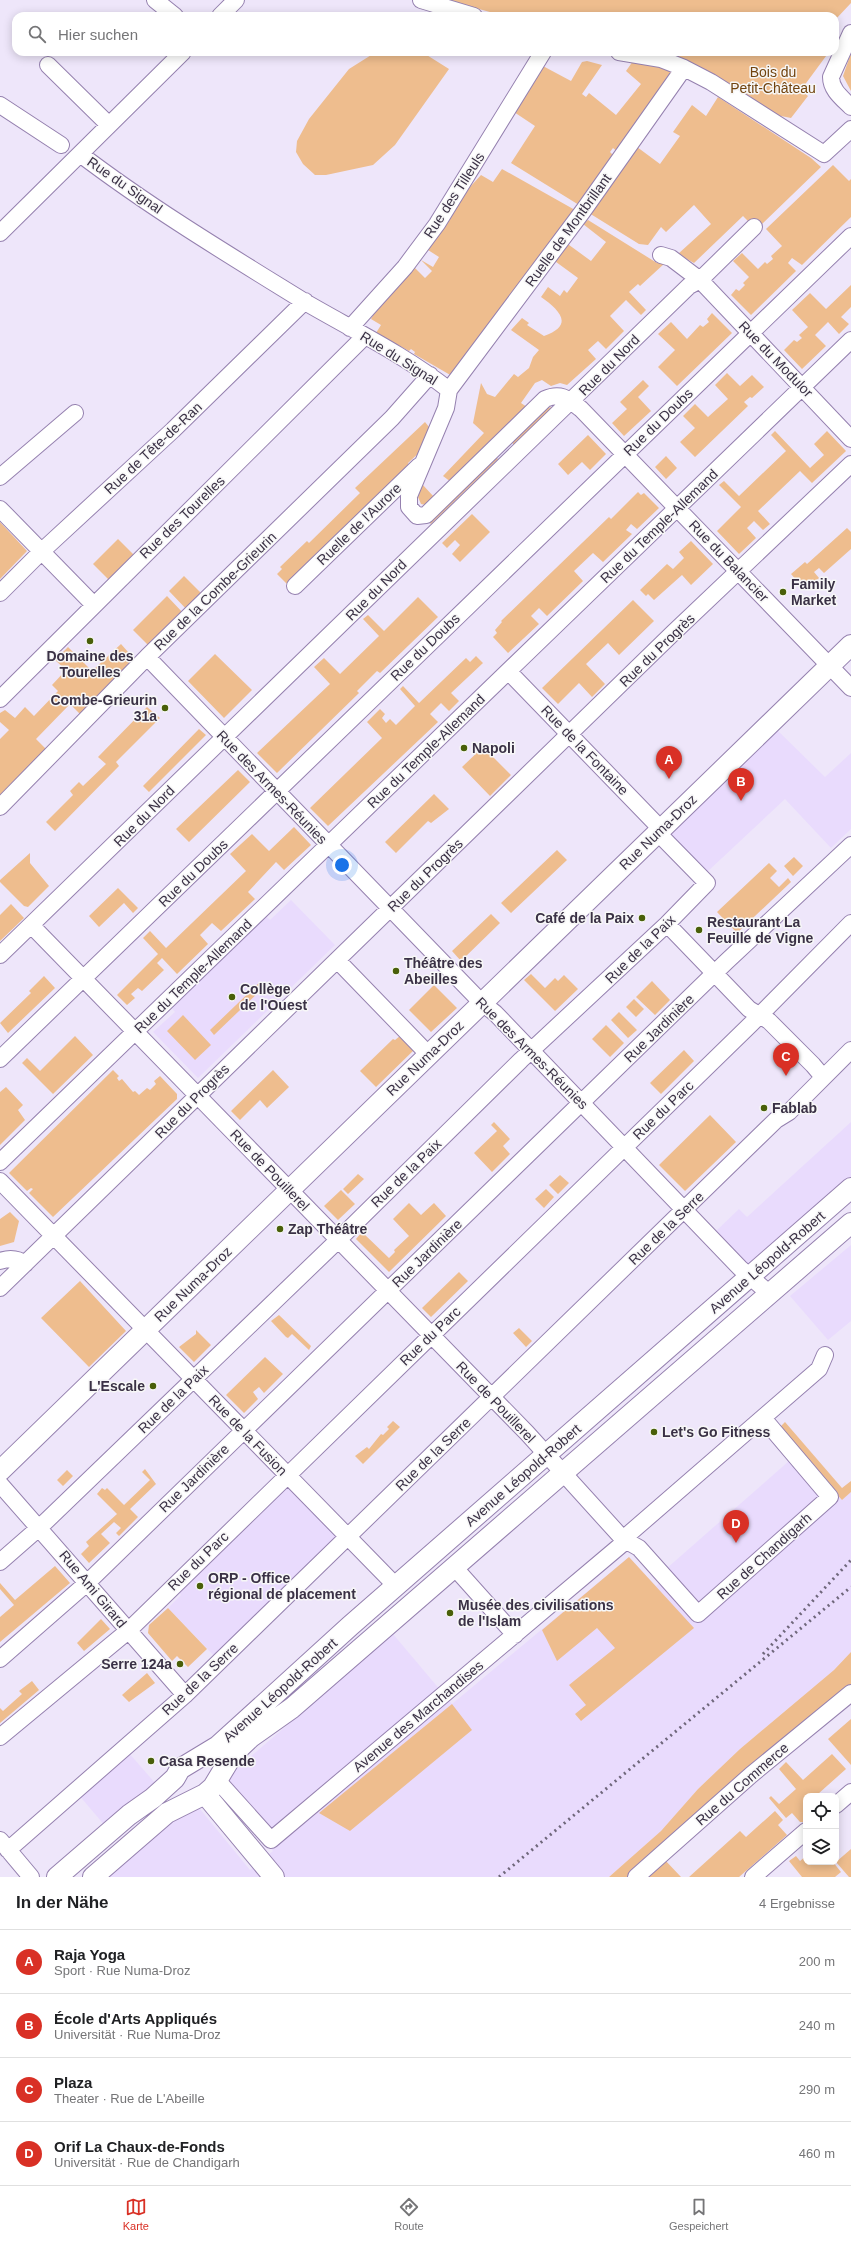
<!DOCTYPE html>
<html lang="de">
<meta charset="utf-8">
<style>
body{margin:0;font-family:Helvetica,sans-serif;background:#f2f2f2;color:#202124}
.controls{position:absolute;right:12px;bottom:12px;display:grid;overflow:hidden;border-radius:8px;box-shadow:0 2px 10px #0003}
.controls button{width:36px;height:36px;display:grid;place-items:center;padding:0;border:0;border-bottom:1px solid #e0e0e0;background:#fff;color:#202124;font:20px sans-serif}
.you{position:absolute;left:342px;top:865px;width:14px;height:14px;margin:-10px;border:3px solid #fff;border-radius:50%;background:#1a73e8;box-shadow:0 0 0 6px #1a73e833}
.badge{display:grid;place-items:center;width:26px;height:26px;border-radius:50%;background:#d93025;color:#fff;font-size:13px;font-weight:700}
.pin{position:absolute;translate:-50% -33px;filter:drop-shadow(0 1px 2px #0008)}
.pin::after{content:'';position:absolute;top:21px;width:14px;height:12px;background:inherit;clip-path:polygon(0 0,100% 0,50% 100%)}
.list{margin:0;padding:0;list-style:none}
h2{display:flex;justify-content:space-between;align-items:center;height:52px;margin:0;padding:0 16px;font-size:17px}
h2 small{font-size:13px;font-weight:400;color:#757577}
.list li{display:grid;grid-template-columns:26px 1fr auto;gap:12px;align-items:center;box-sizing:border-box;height:64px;padding:0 16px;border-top:1px solid #e0e0e0}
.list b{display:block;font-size:15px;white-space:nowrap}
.list p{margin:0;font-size:13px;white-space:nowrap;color:#757577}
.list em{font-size:13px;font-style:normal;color:#757577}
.icon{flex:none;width:22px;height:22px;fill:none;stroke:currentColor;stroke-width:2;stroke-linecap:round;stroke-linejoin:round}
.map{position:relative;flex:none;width:851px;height:1877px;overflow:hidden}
.search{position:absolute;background:#fff;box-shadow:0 2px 10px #0003;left:12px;right:12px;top:12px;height:44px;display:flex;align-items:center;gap:10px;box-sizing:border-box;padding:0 14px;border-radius:12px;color:#757577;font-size:15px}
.sheet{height:308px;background:#fff}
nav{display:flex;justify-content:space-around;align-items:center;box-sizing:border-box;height:56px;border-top:1px solid #e0e0e0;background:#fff;font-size:11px;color:#757577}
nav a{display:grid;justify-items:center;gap:2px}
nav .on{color:#d93025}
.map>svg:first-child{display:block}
.built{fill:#e9dbfd}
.green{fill:#eebd8e}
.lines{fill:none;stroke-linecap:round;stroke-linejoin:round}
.minor-casing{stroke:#9581af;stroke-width:18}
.major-casing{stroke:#9581af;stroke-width:22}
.minor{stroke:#fff;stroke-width:16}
.major{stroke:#fff;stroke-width:20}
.rail{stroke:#6f677b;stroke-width:3;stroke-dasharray:2 4;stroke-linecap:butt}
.poi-dot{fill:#495f09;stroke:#f7f7f7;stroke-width:1.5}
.labels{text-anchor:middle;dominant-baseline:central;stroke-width:3;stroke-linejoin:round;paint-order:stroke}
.park-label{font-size:14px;fill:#71430e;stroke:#f7f7f7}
.street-label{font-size:14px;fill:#3a3145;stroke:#f7f7f7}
.poi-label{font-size:14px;font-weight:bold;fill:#3a3145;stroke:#f7f7f7;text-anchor:start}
</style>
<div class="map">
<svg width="851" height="1877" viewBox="0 0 851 1877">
<rect width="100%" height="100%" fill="#eee6fa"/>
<path class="built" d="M774,727L825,777L851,753V829L831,848L785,799L706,873L666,834Z
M291,900L335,945L198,1078L153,1032L175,1012L171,1007L266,916L270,920Z
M851,1122V1181L750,1268L715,1232L739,1209L747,1217Z
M851,1245V1321L828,1340L790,1296Z
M798,1453L842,1500L851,1492V1652L834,1670L740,1749L698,1789L661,1831L609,1877H107L195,1803L250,1870L273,1851L219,1784L393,1634L452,1704L629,1557L656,1586L663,1580L666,1569Z
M287,1479L344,1537L216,1658L168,1608L181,1595L176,1588Z
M128,1752L156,1784L106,1827L78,1794Z"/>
<path class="green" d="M447,0H851V3L835,20V16H504Z
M376,52H422L449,69L395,145L373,165L326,175H315L303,164L296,152L297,141L309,119L349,69Z
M666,52H829L801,90L808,96L791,118L776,115L686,61Z
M851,53V91L843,76Z
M587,61L602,65L582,94L586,97L589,93L616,115L641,84L626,71L633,61L659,66L670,70L671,74L618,152L613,148L610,152L615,157L579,205L511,163L535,126L514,112L541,65L571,81L582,62Z
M718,97L811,158L821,167L761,225L754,219L750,223L743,216L694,263L678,254L711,224L694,205L666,232L661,227L648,245L639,244L589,213L633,144L660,164L680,136L673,132L692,105L706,116Z
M833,165L849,181L851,179V217L802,265L792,258L788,263L796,271L751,315L731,295L736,289L739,291L745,285L743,283L749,277L733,261L742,253L758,269L765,262L767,264L773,259L771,256L782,246L766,229Z
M502,169L575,210L452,376L414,354L415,352L411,349L409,351L376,333L381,325L371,319L376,310L414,267L425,278L432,271L421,260L433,267L439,257L428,250L470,187L481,175L493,182Z
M588,220L657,263H665L640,286L638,284L629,292L646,310L641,315L626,300L610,316L624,331L606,349L598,341L588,350L596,359L567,385L560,383L551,386L542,380L535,383L521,403L530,409L451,482L443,476L484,433L473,423L481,383L487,394L495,397L514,374L518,377L529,368L533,357L539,350L511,330L522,318L529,323L527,325L544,336C576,325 558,309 541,297L548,287L560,296L564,290L567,293L578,278L552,259L565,242L591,261L606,242L583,224Z
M851,285V307L841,317L849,324L839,334L828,322L815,335L826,346L802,369L784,350L794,340L797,342L802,338L799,335L808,327L792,310L810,293L826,309Z
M712,313L732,333L677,386L658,367L675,350L658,334L671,322L687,339L700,325L703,327L709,322L707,319Z
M727,373L740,386L752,375L764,387L752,398L750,397L744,402L748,406L695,457L680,442L695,428L683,416L695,404L708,417L728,399L715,385Z
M643,380L649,386L638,397L651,411L624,436L612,423L627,409L620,402Z
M554,407L514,445L511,441L544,408Z
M425,422L429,427L423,449L408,463L410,467L288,585L277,574L282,569L280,567L307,541L309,543L360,493L355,488Z
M775,431L810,468L824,455L814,444L827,431L846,451L812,483L800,471L758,511L770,524L763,530L754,521L747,528L756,538L739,554L717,531L741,507L719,485L724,481L739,496L786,451L771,435Z
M588,435L606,454L590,470L582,462L568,475L558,464Z
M494,455L498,459L431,524L428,521Z
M666,456L677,468L666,479L655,467Z
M422,484L434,497L426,505L421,504L418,497Z
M638,492L641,495L644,493L659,508L637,529L631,524L626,530L632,534L603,562L593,553L574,571L583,581L547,616L539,608L531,616L539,624L508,653L493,637L497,633L495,630L502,622L501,621L609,517L611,519Z
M472,514L490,532L460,562L452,554L460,545L455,540L447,548L442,543Z
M0,522L27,551L0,579Z
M847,528L851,532V549L824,573L819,568L814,572L819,578L805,590L791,574L805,562L807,564Z
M118,539L134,555L109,580L93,564Z
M691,541L713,564L691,585L682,575L654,600L648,594L646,596L640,590L667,564L673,569L684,558L679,552Z
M184,576L205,597L189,612L169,591Z
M167,596L184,614L150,647L133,630Z
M418,597L438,617L380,673L377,671L357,691L359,693L277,773L257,753L330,684L314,667L324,658L340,674L379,636L363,619L368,615L384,631Z
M633,600L654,621L619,655L608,643L586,664L605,684L592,697L579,683L558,704L542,688Z
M121,644L136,661L81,715L70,704L36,739L46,749L0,797V739L9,730L0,722V713L5,710L15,718L25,707L34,716L58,691L52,685L66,670L55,660L68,647L92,671Z
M215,654L252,690L224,718L188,681Z
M476,656L483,663L451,693L459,701L449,711L441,703L430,714L438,722L328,826L310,808L382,738L367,722L380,709L385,714L382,718L386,723L390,719L396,725L415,706L400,689L403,686L419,703L466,658L470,662Z
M147,707L160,718L116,762L119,766L55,831L46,822L73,795L70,791L79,782L83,786L106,764L98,757Z
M199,729L206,735L149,792L143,786Z
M483,747L511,775L490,796L462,767Z
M238,770L250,782L189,842L176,829Z
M434,794L449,809L431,823L428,821L396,853L385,842Z
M294,827L311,845L284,870L276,862L248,892L255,899L221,931L212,923L200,935L208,944L177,974L162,958L157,963L164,970L142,991L138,988L131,994L135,998L127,1005L117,995L158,954L143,938L150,931L166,948L246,871L230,854L252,834L269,851Z
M557,850L567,860L511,913L501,903Z
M30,853V863L49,886L28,907L24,906L0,882V880Z
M794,857L803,866L793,876L784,866Z
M769,863L777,871L770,878L779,887L788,878L791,882L737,933L717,912Z
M118,888L138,908L133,913L124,903L99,927L89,916Z
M11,904L24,918L0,941V915Z
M491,914L500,923L461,961L452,951Z
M531,974L545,988L555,978L558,981L564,975L578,989L555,1011L524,980Z
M44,976L55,988L8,1033L0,1023L31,993L29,991Z
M652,981L670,1000L655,1015L636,997Z
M260,982L264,987L214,1035L210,1030Z
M434,985L457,1008L431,1032L409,1010Z
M634,999L644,1009L636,1017L626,1007Z
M619,1012L637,1030L628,1038L611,1020Z
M183,1015L211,1045L195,1060L167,1031Z
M606,1025L624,1043L610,1057L592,1039Z
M75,1036L93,1055L53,1094L22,1063L27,1058L40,1071Z
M400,1036L414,1050L376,1087L360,1071L393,1039L395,1040Z
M684,1050L694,1061L661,1094L650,1083Z
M113,1070L119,1076L117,1078L119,1081L122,1079L133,1092L135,1091L139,1095L147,1088L150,1090L156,1084L154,1081L160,1076L177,1094V1099L53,1217L29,1193L33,1189L31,1188L27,1191L9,1173Z
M273,1070L289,1087L267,1108L260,1100L240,1120L231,1111Z
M6,1087L23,1105L18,1110L25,1120L0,1145V1092Z
M710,1115L736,1142L685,1191L659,1165Z
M494,1122L510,1139L503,1146L510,1154L492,1172L474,1153L497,1131L491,1125Z
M358,1174L364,1179L348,1194L343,1189Z
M560,1175L569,1183L558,1194L549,1185Z
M546,1189L554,1197L544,1208L535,1199Z
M341,1190L355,1204L338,1220L324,1206Z
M409,1203L421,1215L434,1203L446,1216L389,1272L356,1239L362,1232L389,1258L395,1252L394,1250L409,1236L393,1219Z
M10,1212L19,1221L14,1242L0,1246V1219Z
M459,1272L468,1281L431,1317L422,1308Z
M80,1281L126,1331L89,1367L41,1318Z
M279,1315L311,1346L309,1350L292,1334L288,1338L286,1337L271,1321Z
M519,1328L532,1341L526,1347L513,1333Z
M196,1330L211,1345L194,1362L179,1347L196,1334Z
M265,1357L283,1374L264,1393L259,1387L253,1392L258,1399L244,1413L226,1395Z
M393,1421L400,1427L363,1464L355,1456L367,1447L369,1449L381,1434L383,1435L389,1429L387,1427Z
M785,1422L842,1488L851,1481V1492L842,1500L778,1429Z
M145,1469L156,1484L130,1509L138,1517L119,1536L116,1533L121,1528L114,1522L101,1534L110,1543L89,1563L81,1554L89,1546L86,1542L117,1514L97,1494L102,1488L105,1490L107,1488L124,1505L150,1480L142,1472Z
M67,1470L73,1476L63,1486L57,1480Z
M629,1557L694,1628L581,1721L575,1714L586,1705L569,1685L615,1648L597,1628L557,1661L542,1630Z
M55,1566L70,1583L0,1642V1617L14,1605L0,1589V1583L15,1600Z
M168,1608L207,1649L188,1667L177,1656L172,1661L148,1633L149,1625Z
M101,1619L110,1629L84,1651L77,1643Z
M851,1652V1685L631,1877H609L661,1831L698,1789L740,1749L834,1670Z
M147,1673L155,1683L129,1702L122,1695Z
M32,1681L39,1690L0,1723V1708L3,1711L22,1694L19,1691Z
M452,1704L472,1730L350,1831L319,1813Z
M851,1719V1765L828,1739Z
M832,1754L846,1769L818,1794L819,1796H806V1820L803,1822H800L792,1813L786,1818L769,1798L771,1796L779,1804L796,1789L779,1769L786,1762L803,1780Z
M775,1811L783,1820L778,1825L787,1835L739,1877H689L740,1831L746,1837Z
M851,1849V1877H849L836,1862Z
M796,1856L800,1861L806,1856V1862H833L841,1872L835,1877H802L789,1861Z
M664,1859L681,1877H643Z"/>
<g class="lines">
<defs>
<path id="minor" d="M155,0L175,16
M421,0L474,16
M220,16L236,0
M851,33L831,77C831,90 842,98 851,107
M619,52L661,59L684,68L711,82L824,154L851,129
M48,65L109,125
M684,68L583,211L449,390L446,408L409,496V507L417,516L426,515L545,399C561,392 568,399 581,409L851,688
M0,105L61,145
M80,154C151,208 229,255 305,302C353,330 405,355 449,390
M0,233L183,52
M661,255L671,258L700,280L851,439
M350,328L405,267L437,224L543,52
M0,477L75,413
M0,509L93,604
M295,586L419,466
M0,593L42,551L173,430L305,301
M147,657L482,1003L495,1013L740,1268L770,1294
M509,672L661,829
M0,699L365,336
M0,807L147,657L392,418L430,375
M667,924L749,1009L769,1021L813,1065L823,1077
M31,925L527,1433L623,1539L639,1548L698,1614L830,1497L763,1418
M0,955L689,286L700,280L754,227
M337,960L429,1055
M0,1059L851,236
M0,1162L851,340
M0,1181L396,1586
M0,1261C9,1258 17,1258 25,1264
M0,1288L673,633L851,464
M0,1484L185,1695
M623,1539L819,1369L825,1355
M0,1562L40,1527L333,1245L521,1060L667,924L707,883L657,832
M455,1568L515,1635
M0,1659L87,1583L726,962L851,845
M0,1737L128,1631L751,1024L851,923
M217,1780L271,1840L621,1545L623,1539
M836,1805L851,1792
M0,1840L31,1877
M8,1850L185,1695L776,1120L789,1112L851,1050
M636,1877L751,1775L851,1693
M753,1877L806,1831"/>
<path id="major" d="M0,1471L851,645
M205,1794L274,1877
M57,1877L129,1815L153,1798L175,1778L180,1769L218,1746L350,1626L851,1188
M93,1877L167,1813L205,1794L213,1787L233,1754L251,1737L292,1708L851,1223"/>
</defs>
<use href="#minor" class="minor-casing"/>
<use href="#major" class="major-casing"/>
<use href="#minor" class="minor"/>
<use href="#major" class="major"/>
<path class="rail" d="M763,1654L851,1560
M499,1877L851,1587"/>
</g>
<g class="poi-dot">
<circle cx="783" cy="592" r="4"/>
<circle cx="90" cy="641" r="4"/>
<circle cx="165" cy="708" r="4"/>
<circle cx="464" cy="748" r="4"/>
<circle cx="642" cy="918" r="4"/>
<circle cx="699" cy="930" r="4"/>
<circle cx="396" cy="971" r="4"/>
<circle cx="232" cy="997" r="4"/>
<circle cx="764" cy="1108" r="4"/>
<circle cx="280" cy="1229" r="4"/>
<circle cx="153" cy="1386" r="4"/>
<circle cx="654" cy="1432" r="4"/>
<circle cx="200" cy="1586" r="4"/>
<circle cx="450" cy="1613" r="4"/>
<circle cx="180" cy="1664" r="4"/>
<circle cx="151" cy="1761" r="4"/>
</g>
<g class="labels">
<g class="park-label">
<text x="773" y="72">Bois du<tspan x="773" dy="16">Petit-Château</tspan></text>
</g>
<g class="street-label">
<text transform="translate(125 185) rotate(35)">Rue du Signal</text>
<text transform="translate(454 195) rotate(-57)">Rue des Tilleuls</text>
<text transform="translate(568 230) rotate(-54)">Ruelle de Montbrillant</text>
<text transform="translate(399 358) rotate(32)">Rue du Signal</text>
<text transform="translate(776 359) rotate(46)">Rue du Modulor</text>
<text transform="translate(609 365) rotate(-45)">Rue du Nord</text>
<text transform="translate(658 422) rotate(-44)">Rue du Doubs</text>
<text transform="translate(153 448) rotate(-43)">Rue de Tête-de-Ran</text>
<text transform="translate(182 517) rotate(-44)">Rue des Tourelles</text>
<text transform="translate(359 524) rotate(-44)">Ruelle de l'Aurore</text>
<text transform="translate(659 526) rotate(-44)">Rue du Temple-Allemand</text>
<text transform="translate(729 561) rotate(46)">Rue du Balancier</text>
<text transform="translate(376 590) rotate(-45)">Rue du Nord</text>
<text transform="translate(215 591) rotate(-44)">Rue de la Combe-Grieurin</text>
<text transform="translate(425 647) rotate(-44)">Rue du Doubs</text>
<text transform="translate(657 650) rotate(-44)">Rue du Progrès</text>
<text transform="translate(585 750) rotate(46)">Rue de la Fontaine</text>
<text transform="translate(426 751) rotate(-44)">Rue du Temple-Allemand</text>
<text transform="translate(272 787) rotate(46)">Rue des Armes-Réunies</text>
<text transform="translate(144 816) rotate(-45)">Rue du Nord</text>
<text transform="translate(658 832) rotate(-44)">Rue Numa-Droz</text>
<text transform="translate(193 873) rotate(-44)">Rue du Doubs</text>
<text transform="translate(425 875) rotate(-44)">Rue du Progrès</text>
<text transform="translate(640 949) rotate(-44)">Rue de la Paix</text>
<text transform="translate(193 976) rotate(-44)">Rue du Temple-Allemand</text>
<text transform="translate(659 1028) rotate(-44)">Rue Jardinière</text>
<text transform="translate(532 1053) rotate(45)">Rue des Armes-Réunies</text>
<text transform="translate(425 1058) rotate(-44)">Rue Numa-Droz</text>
<text transform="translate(192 1101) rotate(-45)">Rue du Progrès</text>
<text transform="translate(663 1110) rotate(-44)">Rue du Parc</text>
<text transform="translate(270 1170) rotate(46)">Rue de Pouillerel</text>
<text transform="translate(406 1173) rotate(-44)">Rue de la Paix</text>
<text transform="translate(666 1228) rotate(-44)">Rue de la Serre</text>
<text transform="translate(427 1253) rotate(-44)">Rue Jardinière</text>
<text transform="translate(767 1262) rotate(-41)">Avenue Léopold-Robert</text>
<text transform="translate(193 1284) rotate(-44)">Rue Numa-Droz</text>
<text transform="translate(430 1336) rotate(-44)">Rue du Parc</text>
<text transform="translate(173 1399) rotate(-44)">Rue de la Paix</text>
<text transform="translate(496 1402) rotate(46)">Rue de Pouillerel</text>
<text transform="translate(248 1435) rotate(46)">Rue de la Fusion</text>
<text transform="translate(433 1454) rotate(-44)">Rue de la Serre</text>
<text transform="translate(523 1475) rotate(-41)">Avenue Léopold-Robert</text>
<text transform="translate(194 1478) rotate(-44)">Rue Jardinière</text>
<text transform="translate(764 1556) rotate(-42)">Rue de Chandigarh</text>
<text transform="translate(198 1561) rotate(-44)">Rue du Parc</text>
<text transform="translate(93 1589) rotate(50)">Rue Ami Girard</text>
<text transform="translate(200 1679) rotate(-43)">Rue de la Serre</text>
<text transform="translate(280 1690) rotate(-42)">Avenue Léopold-Robert</text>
<text transform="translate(418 1716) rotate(-40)">Avenue des Marchandises</text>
<text transform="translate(742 1784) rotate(-41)">Rue du Commerce</text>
</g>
<g class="poi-label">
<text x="791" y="584">Family<tspan x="791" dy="16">Market</tspan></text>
<text x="90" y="656" text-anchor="middle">Domaine des<tspan x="90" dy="16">Tourelles</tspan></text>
<text x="157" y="700" text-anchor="end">Combe-Grieurin<tspan x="157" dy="16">31a</tspan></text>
<text x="472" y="748">Napoli</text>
<text x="634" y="918" text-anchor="end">Café de la Paix</text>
<text x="707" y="922">Restaurant La<tspan x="707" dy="16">Feuille de Vigne</tspan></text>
<text x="404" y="963">Théâtre des<tspan x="404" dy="16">Abeilles</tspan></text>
<text x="240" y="989">Collège<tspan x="240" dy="16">de l'Ouest</tspan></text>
<text x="772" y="1108">Fablab</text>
<text x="288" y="1229">Zap Théâtre</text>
<text x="145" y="1386" text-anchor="end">L'Escale</text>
<text x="662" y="1432">Let's Go Fitness</text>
<text x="208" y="1578">ORP - Office<tspan x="208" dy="16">régional de placement</tspan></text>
<text x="458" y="1605">Musée des civilisations<tspan x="458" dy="16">de l'Islam</tspan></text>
<text x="172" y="1664" text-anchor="end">Serre 124a</text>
<text x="159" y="1761">Casa Resende</text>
</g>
</g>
</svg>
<div class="controls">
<button><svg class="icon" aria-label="locate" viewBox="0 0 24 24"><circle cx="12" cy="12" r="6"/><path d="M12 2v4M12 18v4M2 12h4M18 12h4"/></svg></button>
<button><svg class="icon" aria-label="layers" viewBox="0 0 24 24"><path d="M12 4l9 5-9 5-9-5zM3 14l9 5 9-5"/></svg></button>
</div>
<div class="you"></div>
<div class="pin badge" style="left:669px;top:779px">A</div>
<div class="pin badge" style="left:741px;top:801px">B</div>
<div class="pin badge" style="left:786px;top:1076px">C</div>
<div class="pin badge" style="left:736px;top:1543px">D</div>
<div class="search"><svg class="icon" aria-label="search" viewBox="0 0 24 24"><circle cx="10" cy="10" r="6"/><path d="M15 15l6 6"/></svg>Hier suchen</div>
</div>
<section class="sheet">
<h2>In der Nähe<small>4 Ergebnisse</small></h2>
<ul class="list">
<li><span class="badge">A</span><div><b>Raja Yoga</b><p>Sport · Rue Numa-Droz</p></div><em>200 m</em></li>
<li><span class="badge">B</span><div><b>École d'Arts Appliqués</b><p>Universität · Rue Numa-Droz</p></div><em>240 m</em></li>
<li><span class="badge">C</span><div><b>Plaza</b><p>Theater · Rue de L'Abeille</p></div><em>290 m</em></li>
<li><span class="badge">D</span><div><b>Orif La Chaux-de-Fonds</b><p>Universität · Rue de Chandigarh</p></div><em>460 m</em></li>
</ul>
</section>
<nav>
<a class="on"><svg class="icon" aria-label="map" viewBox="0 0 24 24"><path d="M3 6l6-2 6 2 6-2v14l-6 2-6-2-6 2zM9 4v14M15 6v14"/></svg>Karte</a>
<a><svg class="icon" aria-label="directions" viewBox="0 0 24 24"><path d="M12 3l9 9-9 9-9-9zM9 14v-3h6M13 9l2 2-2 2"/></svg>Route</a>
<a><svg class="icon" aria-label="saved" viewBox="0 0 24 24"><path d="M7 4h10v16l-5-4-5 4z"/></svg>Gespeichert</a>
</nav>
